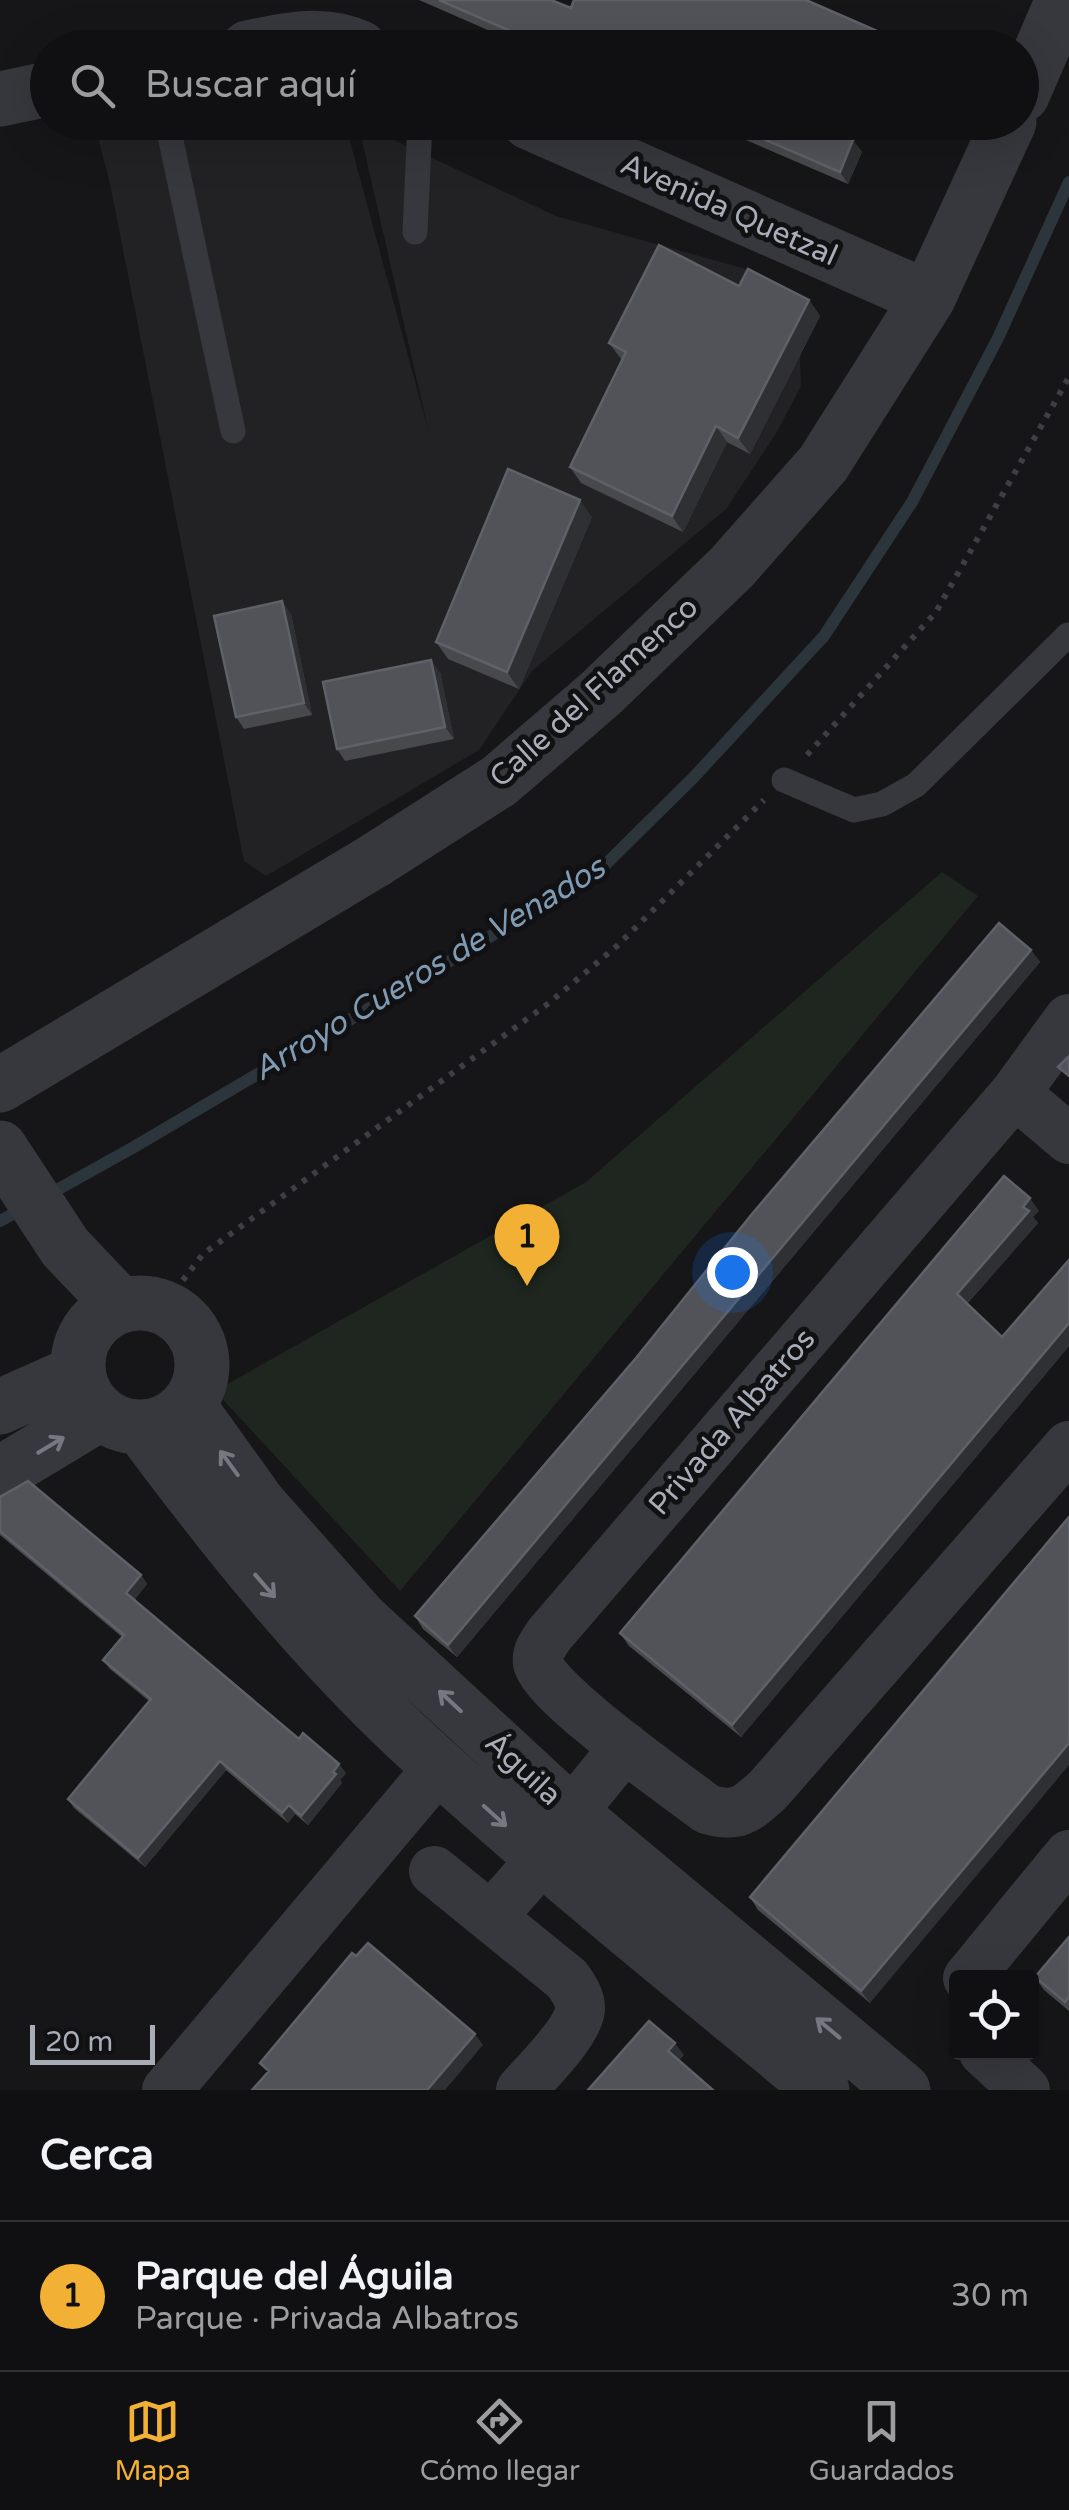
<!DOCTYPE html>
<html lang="es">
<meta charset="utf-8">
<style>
body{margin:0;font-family:"Varela Round",sans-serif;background:#1e1e20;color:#f1f3f6}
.controls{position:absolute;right:30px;bottom:30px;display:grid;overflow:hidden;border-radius:10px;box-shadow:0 10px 40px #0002}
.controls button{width:90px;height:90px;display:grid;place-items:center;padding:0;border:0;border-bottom:2px solid #303032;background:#101012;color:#f1f3f6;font:50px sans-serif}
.scale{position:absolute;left:30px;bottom:25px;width:125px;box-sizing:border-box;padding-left:10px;border:5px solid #a8adb8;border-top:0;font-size:28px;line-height:35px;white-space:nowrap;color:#a8adb8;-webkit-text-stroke:8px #111113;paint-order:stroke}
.you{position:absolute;left:732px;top:1272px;width:35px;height:35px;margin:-25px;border:8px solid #fff;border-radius:50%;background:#1a73e8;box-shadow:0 0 0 15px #1a73e833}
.badge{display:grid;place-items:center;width:65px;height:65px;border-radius:50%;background:#f2b134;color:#111;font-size:32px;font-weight:700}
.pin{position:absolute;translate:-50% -82px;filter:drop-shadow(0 2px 5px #0008)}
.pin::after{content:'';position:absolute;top:52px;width:35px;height:30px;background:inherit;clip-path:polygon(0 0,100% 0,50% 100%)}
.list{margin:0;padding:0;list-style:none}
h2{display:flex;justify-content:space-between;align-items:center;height:130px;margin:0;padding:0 40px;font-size:42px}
h2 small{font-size:32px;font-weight:400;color:#9c9d9f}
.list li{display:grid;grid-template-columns:65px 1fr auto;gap:30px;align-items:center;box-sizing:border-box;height:150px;padding:0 40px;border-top:2px solid #303032}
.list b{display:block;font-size:38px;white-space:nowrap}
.list p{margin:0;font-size:32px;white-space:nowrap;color:#9c9d9f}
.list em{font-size:32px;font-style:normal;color:#9c9d9f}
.icon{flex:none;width:55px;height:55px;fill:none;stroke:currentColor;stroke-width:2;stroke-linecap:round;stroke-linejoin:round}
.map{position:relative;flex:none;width:1069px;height:2090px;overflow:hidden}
.search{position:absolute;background:#101012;box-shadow:0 10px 40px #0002;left:30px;right:30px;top:30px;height:110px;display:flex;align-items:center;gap:25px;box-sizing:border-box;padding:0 35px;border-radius:55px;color:#9c9d9f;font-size:38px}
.sheet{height:280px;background:#101012}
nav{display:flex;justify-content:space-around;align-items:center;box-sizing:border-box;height:140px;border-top:2px solid #303032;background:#101012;font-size:28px;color:#9c9d9f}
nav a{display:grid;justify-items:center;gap:5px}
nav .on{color:#f2b134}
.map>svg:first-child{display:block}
.built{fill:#222225}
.park{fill:#1e261f}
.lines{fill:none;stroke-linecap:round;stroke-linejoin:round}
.stream{stroke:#2c353c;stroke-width:12}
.path{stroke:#3d3f44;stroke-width:6;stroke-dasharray:5 8;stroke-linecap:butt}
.service{stroke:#37383d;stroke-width:25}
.minor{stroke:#37383d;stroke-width:50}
.tertiary{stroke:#37383d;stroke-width:55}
.wall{fill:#47494d}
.shaded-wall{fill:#2f3033}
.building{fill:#525359;stroke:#5f6168;stroke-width:2.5}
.oneway{stroke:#757881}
.labels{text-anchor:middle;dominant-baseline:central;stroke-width:10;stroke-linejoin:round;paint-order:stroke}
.street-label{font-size:30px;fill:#a8adb8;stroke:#111113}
.water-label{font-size:32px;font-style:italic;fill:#7f9bb3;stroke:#111113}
</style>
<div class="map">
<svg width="1069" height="2090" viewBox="0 0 1069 2090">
<rect width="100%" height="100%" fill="#161618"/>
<path class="built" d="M155,122L345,123L429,433L358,123L556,216L753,271L790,299L799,336L801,386L777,432L726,509L532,671L479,750L266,876L244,861L110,184L97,134Z"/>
<path class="park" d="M942,872L978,896L400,1591L215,1391L586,1182Z"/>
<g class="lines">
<path class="stream" d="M46,1196L134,1147L475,946L606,864L694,777L824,636L912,502L998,338L1069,182
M0,1221L24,1208"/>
<path class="path" d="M807,755L936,612L1069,377
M167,1301L203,1254L549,1003L617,946L764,800"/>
<path class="service" d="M167,122L233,431
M415,232L420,122
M784,780L854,810L882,804L916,785L1068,635"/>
<path class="minor" d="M1069,1019L1015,1093L549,1635C544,1643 536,1652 538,1663C544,1693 677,1786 707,1809C737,1818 746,1810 768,1790L1069,1446
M1015,1093L1069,1139
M571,1813L625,1747
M434,1871L567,1979C574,1989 580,1997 580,2009C578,2032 537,2072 521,2090
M491,1917L542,1859
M968,1978L1069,1855
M984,2052L1025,2090
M167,2090L440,1766"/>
<path class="tertiary" d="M248,48C286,40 323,31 360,48
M1022,95L1063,0
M0,99L48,89
M529,122L928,298
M0,1085L374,861L499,781L600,694L732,567L823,464L928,298L1009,122
M0,1148L65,1247L120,1305
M78 1365a62 62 0 1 1 124 0a62 62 0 1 1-124 0Z
M188,1405L259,1504L361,1619L571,1813L903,2090
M0,1407L78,1372
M141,1427C222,1536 307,1643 407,1737C540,1861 682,1974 822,2090
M0,1474L101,1413"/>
</g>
<path class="wall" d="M419,0H551L571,8L916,48H529Z
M704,122H863L854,142L862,152L848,184Z
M739,286L809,300L820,316L750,454L727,442L683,532L581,483L570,467L622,360L609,343Z
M592,517L519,689L448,659L436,642Z
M291,614L312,715L244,729L236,717Z
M440,672L454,739L345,761L337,749Z
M1031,950L1040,962L457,1657L423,1629L415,1616Z
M1039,1211L1033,1217L1038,1223L967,1304L1002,1337L1069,1260V1346L741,1737L629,1646L620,1633Z
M0,1497L141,1575L147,1584L134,1600L299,1739L346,1773L340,1780L342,1783L308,1825L295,1814L288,1823L226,1770L145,1867L74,1808L68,1799L149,1701L110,1669L103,1660L122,1637L0,1535Z
M1069,1517L870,2003L758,1910L750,1897Z
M1069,1937V2011L1044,1990L1035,1977Z"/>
<path class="shaded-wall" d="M849,122H863L854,142L862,152L848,184L840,172L843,136Z
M809,300L820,316L750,454L738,438Z
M716,426L727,442L683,532L672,516Z
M580,500L592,517L519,689L507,672Z
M282,601L291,614L312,715L304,703Z
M431,660L440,672L454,739L445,727Z
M1031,950L1040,962L457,1657L448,1645Z
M1030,1198L1039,1211L1033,1217L1038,1223L965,1306L957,1294Z
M1069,1323V1346L741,1737L732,1725Z
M141,1575L147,1584L133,1602L126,1593Z
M1069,1743V1765L870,2003L861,1991Z
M220,1761L226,1770L145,1867L138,1858Z
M339,1764L346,1773L340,1780L342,1783L308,1825L301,1816Z
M289,1805L295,1814L288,1823L282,1813Z
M475,2034L483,2045L445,2090H427Z
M675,2043L684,2055L677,2063L668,2051Z"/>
<path class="building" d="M439,0H551L571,8L574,0H806L916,48H549Z
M724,122H849L843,136L853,140L840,172Z
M659,245L739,286L748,269L809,300L738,438L716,426L672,516L570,467L626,352L609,343Z
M508,469L580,500L507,672L436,642Z
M282,601L304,703L236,717L214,616Z
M431,660L445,727L337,749L323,682Z
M999,923L1031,950L448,1645L415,1616L636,1358L752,1214Z
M1069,1056V1076L1058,1067Z
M1004,1176L1030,1198L1023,1207L1029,1211L957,1294L1002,1337L1069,1260V1323L732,1725L620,1633Z
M28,1481L141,1575L126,1593L299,1739L303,1733L339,1764L333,1772L336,1774L301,1816L289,1805L282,1813L220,1761L138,1858L68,1799L151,1699L103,1660L124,1635L0,1531V1497Z
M1069,1517V1743L861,1991L750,1897Z
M1069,1937V1997L1065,2002L1035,1977Z
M368,1943L475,2034L427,2090H252L269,2071L260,2063L352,1953L356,1956Z
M649,2021L675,2043L668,2051L713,2090H588Z"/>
<defs><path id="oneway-shaft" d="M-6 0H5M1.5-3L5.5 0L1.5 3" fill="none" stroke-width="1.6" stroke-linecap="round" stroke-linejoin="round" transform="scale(2.5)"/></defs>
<g class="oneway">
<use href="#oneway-shaft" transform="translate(51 1445) rotate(-31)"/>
<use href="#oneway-shaft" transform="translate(229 1463) rotate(-126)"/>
<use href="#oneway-shaft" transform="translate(265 1586) rotate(49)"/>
<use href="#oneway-shaft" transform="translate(450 1701) rotate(-137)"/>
<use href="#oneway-shaft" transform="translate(495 1816) rotate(42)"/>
<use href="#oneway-shaft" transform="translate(828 2028) rotate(-140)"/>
</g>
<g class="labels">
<g class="street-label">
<text transform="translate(729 210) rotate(24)">Avenida Quetzal</text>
<text transform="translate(594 692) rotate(-42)">Calle del Flamenco</text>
<text transform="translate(732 1422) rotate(-49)">Privada Albatros</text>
<text transform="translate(523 1769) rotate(43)">Águila</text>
</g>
<g class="water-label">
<text transform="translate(429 969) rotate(-31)">Arroyo Cueros de Venados</text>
</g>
</g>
</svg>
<div class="controls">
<button><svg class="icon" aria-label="locate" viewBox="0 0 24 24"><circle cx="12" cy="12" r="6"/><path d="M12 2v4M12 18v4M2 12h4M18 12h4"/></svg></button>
</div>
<div class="scale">20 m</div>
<div class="you"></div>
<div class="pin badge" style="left:527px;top:1286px">1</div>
<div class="search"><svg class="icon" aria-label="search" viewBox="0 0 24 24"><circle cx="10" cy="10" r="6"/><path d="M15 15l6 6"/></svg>Buscar aquí</div>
</div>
<section class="sheet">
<h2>Cerca<small></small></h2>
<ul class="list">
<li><span class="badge">1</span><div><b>Parque del Águila</b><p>Parque · Privada Albatros</p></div><em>30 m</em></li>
</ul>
</section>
<nav>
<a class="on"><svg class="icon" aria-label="map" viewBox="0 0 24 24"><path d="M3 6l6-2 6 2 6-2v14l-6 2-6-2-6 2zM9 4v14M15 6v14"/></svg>Mapa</a>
<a><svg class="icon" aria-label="directions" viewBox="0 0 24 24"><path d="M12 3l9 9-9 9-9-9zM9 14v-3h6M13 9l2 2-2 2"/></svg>Cómo llegar</a>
<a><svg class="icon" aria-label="saved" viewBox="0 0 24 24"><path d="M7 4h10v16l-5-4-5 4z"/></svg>Guardados</a>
</nav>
